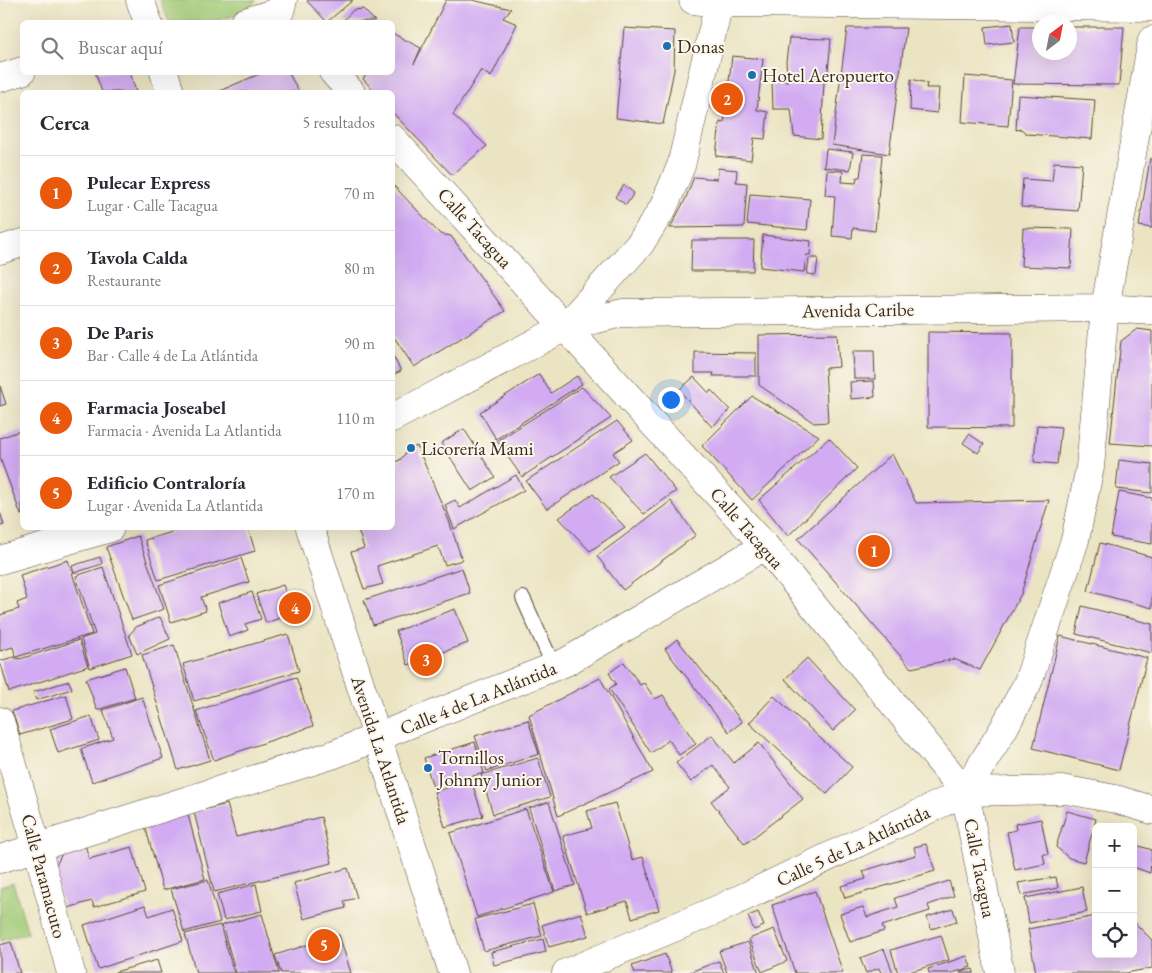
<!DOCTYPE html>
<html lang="es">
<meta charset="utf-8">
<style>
body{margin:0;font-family:"EB Garamond",serif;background:#f2f2f3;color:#2b2b33}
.controls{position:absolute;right:15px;bottom:15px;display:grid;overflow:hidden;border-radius:8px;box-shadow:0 5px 20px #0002}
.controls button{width:45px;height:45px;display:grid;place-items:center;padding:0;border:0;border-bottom:1px solid #e1e1e2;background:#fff;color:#2b2b33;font:25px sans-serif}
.compass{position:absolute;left:1032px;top:15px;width:45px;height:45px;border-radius:50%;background:#fff;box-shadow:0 5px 20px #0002;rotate:32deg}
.you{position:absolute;left:670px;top:399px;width:18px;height:18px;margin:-12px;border:4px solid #fff;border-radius:50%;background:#1a73e8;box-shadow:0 0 0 8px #1a73e833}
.badge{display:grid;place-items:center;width:32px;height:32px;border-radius:50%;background:#ea580c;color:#fff;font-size:16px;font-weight:700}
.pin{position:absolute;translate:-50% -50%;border:2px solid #fff;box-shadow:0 1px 5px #0006}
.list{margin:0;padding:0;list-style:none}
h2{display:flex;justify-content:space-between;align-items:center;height:65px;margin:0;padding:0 20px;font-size:21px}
h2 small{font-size:16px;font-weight:400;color:#7c7c81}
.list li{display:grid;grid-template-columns:32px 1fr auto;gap:15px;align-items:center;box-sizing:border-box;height:75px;padding:0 20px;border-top:1px solid #e1e1e2}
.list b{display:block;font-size:19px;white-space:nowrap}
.list p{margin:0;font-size:16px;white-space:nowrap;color:#7c7c81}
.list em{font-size:16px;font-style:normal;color:#7c7c81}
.icon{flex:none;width:28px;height:28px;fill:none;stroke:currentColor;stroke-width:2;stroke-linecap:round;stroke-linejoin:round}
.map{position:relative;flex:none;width:1152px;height:973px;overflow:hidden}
.search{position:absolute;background:#fff;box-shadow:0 5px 20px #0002;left:20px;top:20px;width:375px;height:55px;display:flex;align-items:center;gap:12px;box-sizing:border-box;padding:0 18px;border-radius:8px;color:#7c7c81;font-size:19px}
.panel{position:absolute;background:#fff;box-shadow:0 5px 20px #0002;left:20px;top:90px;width:375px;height:440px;border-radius:8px}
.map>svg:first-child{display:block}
.green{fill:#a0c974;stroke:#6e7a49}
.building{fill:#d2abf2}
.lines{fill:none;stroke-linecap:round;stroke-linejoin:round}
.lane-casing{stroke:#554637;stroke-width:16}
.street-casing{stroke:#554637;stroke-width:29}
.secondary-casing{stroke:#554637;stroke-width:29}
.lane{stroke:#fff;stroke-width:14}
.street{stroke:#fff;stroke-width:28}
.secondary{stroke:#fff;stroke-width:28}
.poi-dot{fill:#1f6fb2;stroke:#fbf7ec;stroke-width:2}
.labels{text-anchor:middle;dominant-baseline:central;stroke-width:4;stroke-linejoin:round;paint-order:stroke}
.poi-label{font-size:19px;fill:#3b2a1e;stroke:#fbf7ec;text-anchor:start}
.street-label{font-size:19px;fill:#3b2a1e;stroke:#fbf7ec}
</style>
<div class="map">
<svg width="1152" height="973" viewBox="0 0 1152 973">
<rect width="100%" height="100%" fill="#fbf7ec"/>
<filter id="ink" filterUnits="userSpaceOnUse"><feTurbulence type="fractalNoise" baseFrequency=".02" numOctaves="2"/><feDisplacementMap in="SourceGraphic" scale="10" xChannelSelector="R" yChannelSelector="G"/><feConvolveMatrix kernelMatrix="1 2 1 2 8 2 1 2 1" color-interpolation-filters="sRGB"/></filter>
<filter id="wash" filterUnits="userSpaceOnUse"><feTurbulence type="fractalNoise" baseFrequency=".0096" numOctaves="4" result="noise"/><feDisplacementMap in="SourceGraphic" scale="20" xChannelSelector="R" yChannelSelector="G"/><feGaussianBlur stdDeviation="1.12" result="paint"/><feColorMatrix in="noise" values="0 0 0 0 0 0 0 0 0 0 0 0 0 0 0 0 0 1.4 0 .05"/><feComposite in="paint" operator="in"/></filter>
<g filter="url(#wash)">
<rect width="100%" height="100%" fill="#ebe4c3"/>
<path class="green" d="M160,0H256C240,24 194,22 169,22Z
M13,883L28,933L0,941V887Z"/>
<g id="blocks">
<path class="building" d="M308,0H353L327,22L307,1Z
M446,0H472L511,9L503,18L517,24L491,77L481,70L453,115L487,146L452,175L392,112V92H375L363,79L368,72H392V33L421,48L414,64Z
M363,9L375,21L342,22L353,10Z
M1012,24L1014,42L987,45L985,27Z
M1020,27H1040V52H1070V27H1124L1119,85L1013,84Z
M624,28L675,31L674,70L663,124L616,118Z
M847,28H906L889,154L832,145Z
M789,38L831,39L827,82H824L821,139L794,136L791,109H773L772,80L788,81L786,62Z
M732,56L763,59L757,110L768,112L765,139L754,138L751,160L716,156L720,122L724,123Z
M95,72H130L136,92H102Z
M264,72H288L299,92H217Z
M965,76L1012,80L1008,126L962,122Z
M911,79L927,83L926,88H939L937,113L910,110Z
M1018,95L1095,100L1092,139L1027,134L1021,129L1016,130Z
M826,149L853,152L850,170L824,167Z
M863,154L882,155L875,231L853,228L852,238L832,236L835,196L825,195L827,170L843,171L842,182L856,183L857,177H860Z
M1150,159H1152V228L1139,226Z
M1054,162L1082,164L1078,211L1021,207L1023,179L1052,181Z
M718,168L737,170L736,182L747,183L744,227L670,228L685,200L694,177L717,179Z
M392,184L440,234L451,236L505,311L414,367L392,334Z
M624,185L634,193L626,205L615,197Z
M750,194L810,199L807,230L747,224Z
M1023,228L1073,229L1071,268L1021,266Z
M763,235L811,241L810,255H806L804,272L760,267Z
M692,240H754L753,271H691Z
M809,258H818L816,275L807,274Z
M1137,329L1152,331V446L1110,443L1121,341Z
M928,332L1012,333V428L928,427Z
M837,334L839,367L825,368L828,422L814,423L759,385V335Z
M853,351H874L875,379H854Z
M695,352L756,353V376H713L714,373H695Z
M392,354L401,371L392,375Z
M539,374L551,393L577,376L582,384L496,439L480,412Z
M694,377L709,393L711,390L730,410L712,427L679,390Z
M874,381L875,397L851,399L850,382Z
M0,386L6,404L0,406Z
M582,387L611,418L522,477L497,441Z
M752,396L819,436L752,500L702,446Z
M617,421L633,440L613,453L619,461L547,509L526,481Z
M1037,425L1061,427L1057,464L1034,462Z
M464,429L495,477L472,491L441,443Z
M22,430V515H21L0,458V438Z
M969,434L984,444L978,453L963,443Z
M829,438L857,468L788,536L759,500Z
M417,446L449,521L462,560L445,565L438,546L377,566L383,584L364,589L351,552L364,548L358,530L363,528H392V463L400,460L409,449Z
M645,453L676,491L644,514L609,477Z
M892,454L916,503L1049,500L1021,594L980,670L954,659L911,668L798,539Z
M1119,460L1152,464V493L1116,489Z
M516,475L524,490L454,529L445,505L455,500L460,508Z
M1119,492L1152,498V544L1111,537Z
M593,494L625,527L590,551L559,518Z
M671,501L696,535L623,590L597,556Z
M0,512L4,525L0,526Z
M186,528H248L255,551L158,580L145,540Z
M138,536L164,609L132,620L106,547Z
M1100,543L1152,557V608L1088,591Z
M100,557L102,564L74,573L72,566Z
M241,558L249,582L201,597L206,611L171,622L159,585Z
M68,560L92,634L16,657L13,647L0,651V615L19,609L17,603L27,599L20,575Z
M103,567L132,654L90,668L81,639L95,634L76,576Z
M462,568L470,593L373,625L364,600Z
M283,585L293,613L266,623L256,594Z
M252,592L261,619L245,624L248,630L229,637L218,603Z
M1082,606L1152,624V653L1076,634Z
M455,609L468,643L408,665L396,631Z
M160,617L170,639L137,654L129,635L136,627Z
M288,634L299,671L194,701L183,664Z
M1060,636L1147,658L1119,770L1033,748Z
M677,639L742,722L729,732L665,649Z
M79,640L88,666L9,692L0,661L13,657L20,659Z
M174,645L210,760L178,770L142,655Z
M807,658L855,710L833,731L785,679Z
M624,662L640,685L644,683L655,699L663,695L696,744L679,755L669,740L651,753L609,689L616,684L609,673Z
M125,667L135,698L97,710L86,679Z
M296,677L313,726L214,760L196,711Z
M600,678L653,772L558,816L529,715Z
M69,681L72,689L36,700L33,692Z
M66,695L73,719L20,735L12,711Z
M774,696L852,767L827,794L749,723Z
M142,697L163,758L92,782L81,749L113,738L103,710Z
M91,716L99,740L58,753L50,729Z
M528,720L539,754L487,771L475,736Z
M712,735L734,763L759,743L803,799L745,844L711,801L730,787L713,765L691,782L676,763Z
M475,742L484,773L433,787L424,758Z
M538,758L550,797L493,814L481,775Z
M471,780L483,816L445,827L434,792Z
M549,802L575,885L555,891L529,808Z
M615,803L632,860L643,857L659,910L632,918L627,901L587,913L563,836L592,828L587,811Z
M227,804L236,837L321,817L332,863L214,892L194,812Z
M526,809L554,892L477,917L450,833Z
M187,811L205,879L163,890L144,822Z
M1067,811L1096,819L1084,862L1069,858L1056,847Z
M1041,819L1048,854H1043L1045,864L1015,870L1007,832L1016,830L1015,824Z
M1096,842V856L1092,854Z
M85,844L89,859L132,847L145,892L94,907L92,901L64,909L53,871L64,850Z
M926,844L935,871L845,898L841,886L866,879L863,871L916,855L914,847Z
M1133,844L1152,850L1150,873L1133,867Z
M348,868L357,898L344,901L346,908L304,919L294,883Z
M1056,877L1058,888L1021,895L1018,883Z
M208,880L220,922L184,932L171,889Z
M949,881L954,896L928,905L930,911L882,926L884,931L850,942L840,914L863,907L867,917L898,907L895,898Z
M256,884L262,911L224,920L217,894Z
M1082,887L1087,912L1029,923L1025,898Z
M815,891L843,973H795L772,905Z
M533,904L542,936L484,951L475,919Z
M145,905L149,916L172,908L183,941L98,969L84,925Z
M953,909L957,921L931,929L927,917Z
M758,912L764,926L754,930L748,916Z
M581,913L588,936L549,947L542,925Z
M262,914L279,973H236L222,925Z
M1096,916V954H1133V921L1152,940V968L1126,973H1036L1028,929Z
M220,925L234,973H196L185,934Z
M774,929L787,961L762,972L749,939Z
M339,935L351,973H281L275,955Z
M941,935L949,960L906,973H898L891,950Z
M543,939L546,952L494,965L491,952Z
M11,942L20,973H0V945Z
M748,942L759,973H727L719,951Z
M884,949L893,973H881L879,968L866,973L860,958Z
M665,954L672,973H635L632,966Z
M967,956L971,967L952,973H929L928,969Z
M157,960L161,973H115V972Z
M719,961L724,973H687Z
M973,969L974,973H960V972Z"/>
</g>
</g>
<g filter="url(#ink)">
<use href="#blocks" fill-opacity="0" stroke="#554637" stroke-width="1"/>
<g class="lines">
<defs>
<path id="lane" d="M523,598L554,667"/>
<path id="street" d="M245,22L280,11L283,0
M333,72L351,92
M0,78L22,71
M392,138L765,546L965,792L1000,973
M0,250L22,243
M565,327L622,313L1105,308L1152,311
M392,418L565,327L640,244L663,208L681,166L719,3
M0,560L110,528
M0,721L37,847L71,973
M965,792L1004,728L1028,682L1075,540L1090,467L1105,308L1152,40
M0,859L332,755L566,662L765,546
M566,973L721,908L965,792L1067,790L1115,799L1152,810"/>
<path id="secondary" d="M140,0L148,22
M693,0L719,3L1152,7
M164,72L170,92
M310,528L453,973"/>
</defs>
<use href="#lane" class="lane-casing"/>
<use href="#street" class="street-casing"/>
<use href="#secondary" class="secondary-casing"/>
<use href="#lane" class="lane"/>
<use href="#street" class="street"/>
<use href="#secondary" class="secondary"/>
</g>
</g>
<g class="poi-dot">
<circle cx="667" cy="46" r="5"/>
<circle cx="752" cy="75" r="5"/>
<circle cx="411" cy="448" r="5"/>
<circle cx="428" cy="768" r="5"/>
</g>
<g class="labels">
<g class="poi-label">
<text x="677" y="46">Donas</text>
<text x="762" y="75">Hotel Aeropuerto</text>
<text x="421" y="448">Licorería Mami</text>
<text x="438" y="757">Tornillos<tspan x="438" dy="22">Johnny Junior</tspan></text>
</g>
<g class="street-label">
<text transform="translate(475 228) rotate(48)">Calle Tacagua</text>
<text transform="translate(858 310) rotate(-1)">Avenida Caribe</text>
<text transform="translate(747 528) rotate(49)">Calle Tacagua</text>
<text transform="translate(478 698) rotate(-22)">Calle 4 de La Atlántida</text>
<text transform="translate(381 750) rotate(72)">Avenida La Atlantida</text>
<text transform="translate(853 846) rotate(-25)">Calle 5 de La Atlántida</text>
<text transform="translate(980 868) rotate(79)">Calle Tacagua</text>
<text transform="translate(44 876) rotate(75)">Calle Paramacuto</text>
</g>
</g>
</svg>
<div class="controls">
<button>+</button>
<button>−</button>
<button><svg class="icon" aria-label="locate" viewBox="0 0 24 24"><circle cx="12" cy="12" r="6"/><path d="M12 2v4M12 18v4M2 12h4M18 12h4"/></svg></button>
</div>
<svg class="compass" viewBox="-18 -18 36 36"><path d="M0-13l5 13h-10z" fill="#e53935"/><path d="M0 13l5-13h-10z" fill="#7c7c81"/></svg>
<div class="you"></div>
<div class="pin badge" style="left:874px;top:551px">1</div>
<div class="pin badge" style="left:727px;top:99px">2</div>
<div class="pin badge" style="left:426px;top:660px">3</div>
<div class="pin badge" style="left:295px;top:608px">4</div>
<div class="pin badge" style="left:324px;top:945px">5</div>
<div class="search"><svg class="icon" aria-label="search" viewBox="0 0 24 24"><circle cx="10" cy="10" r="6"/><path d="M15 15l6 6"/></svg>Buscar aquí</div>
<section class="panel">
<h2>Cerca<small>5 resultados</small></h2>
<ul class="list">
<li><span class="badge">1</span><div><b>Pulecar Express</b><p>Lugar · Calle Tacagua</p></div><em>70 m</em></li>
<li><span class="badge">2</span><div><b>Tavola Calda</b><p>Restaurante</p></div><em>80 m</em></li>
<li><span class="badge">3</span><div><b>De Paris</b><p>Bar · Calle 4 de La Atlántida</p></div><em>90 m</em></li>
<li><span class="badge">4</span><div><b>Farmacia Joseabel</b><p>Farmacia · Avenida La Atlantida</p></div><em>110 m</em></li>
<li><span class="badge">5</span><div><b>Edificio Contraloría</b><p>Lugar · Avenida La Atlantida</p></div><em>170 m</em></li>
</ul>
</section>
</div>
